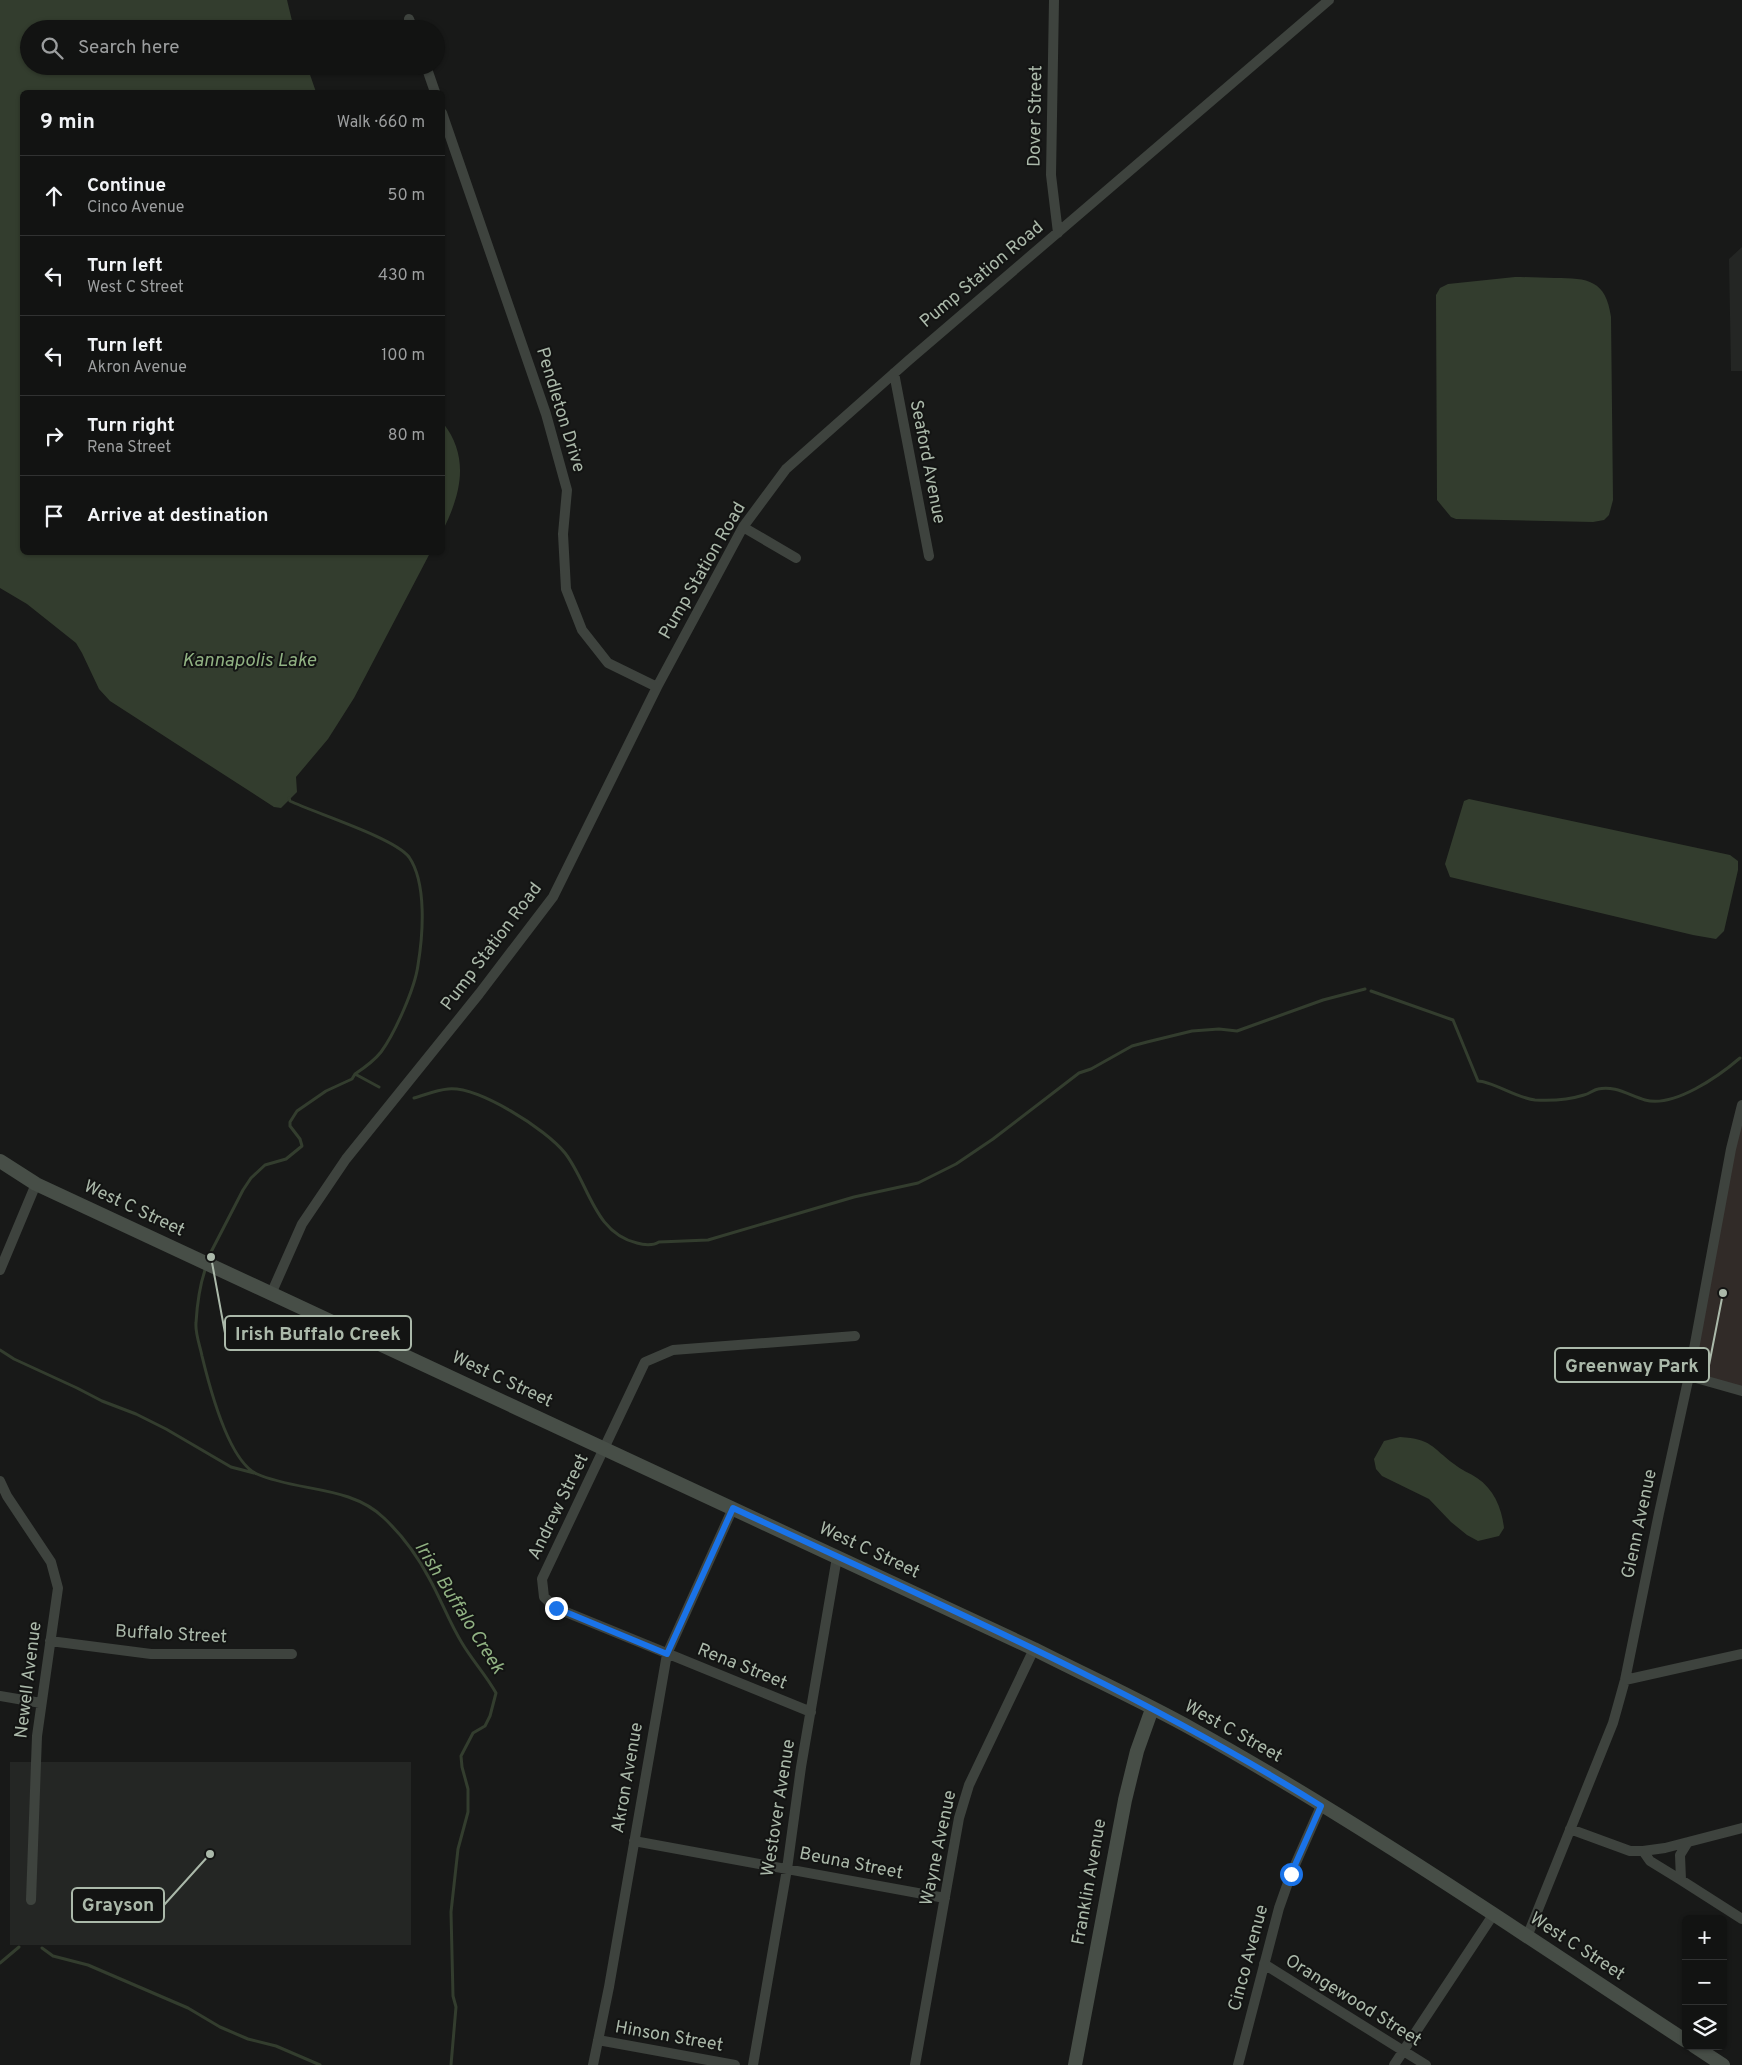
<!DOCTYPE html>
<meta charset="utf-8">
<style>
body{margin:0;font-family:Overpass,sans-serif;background:#1f2020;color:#f1f3f6}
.controls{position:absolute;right:15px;bottom:15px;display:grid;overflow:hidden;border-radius:8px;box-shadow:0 1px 4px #0004}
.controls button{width:45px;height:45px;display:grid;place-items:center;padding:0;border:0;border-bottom:1px solid #313232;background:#121312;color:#f1f3f6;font:25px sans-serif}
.stop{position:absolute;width:15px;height:15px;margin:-11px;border:4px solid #1a73e8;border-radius:50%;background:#fff}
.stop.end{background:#1a73e8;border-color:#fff;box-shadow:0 1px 5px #0008}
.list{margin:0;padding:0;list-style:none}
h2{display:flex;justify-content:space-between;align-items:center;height:65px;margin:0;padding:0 20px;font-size:21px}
h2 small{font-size:16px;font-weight:400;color:#9c9e9f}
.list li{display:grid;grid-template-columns:32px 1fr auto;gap:15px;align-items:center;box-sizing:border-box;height:80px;padding:0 20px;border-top:1px solid #313232}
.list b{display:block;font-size:19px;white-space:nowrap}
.list p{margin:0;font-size:16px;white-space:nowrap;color:#9c9e9f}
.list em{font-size:16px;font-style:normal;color:#9c9e9f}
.icon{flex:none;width:28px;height:28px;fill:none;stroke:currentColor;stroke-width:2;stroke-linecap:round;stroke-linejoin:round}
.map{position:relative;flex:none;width:1742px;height:2065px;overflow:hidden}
.search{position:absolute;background:#121312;box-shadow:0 1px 4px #0004;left:20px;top:20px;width:425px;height:55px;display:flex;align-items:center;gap:12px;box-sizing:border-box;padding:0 18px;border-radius:28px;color:#9c9e9f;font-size:19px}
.panel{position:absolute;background:#121312;box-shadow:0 1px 4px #0004;left:20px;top:90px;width:425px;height:465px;border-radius:8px}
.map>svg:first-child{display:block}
.built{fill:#242624}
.green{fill:#312b28}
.water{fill:#333d2e}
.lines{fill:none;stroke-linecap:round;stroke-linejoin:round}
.stream{stroke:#333d2e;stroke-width:3}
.street{stroke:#3e433e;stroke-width:10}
.secondary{stroke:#474e47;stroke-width:14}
.route{stroke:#1a73e8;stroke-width:6}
.labels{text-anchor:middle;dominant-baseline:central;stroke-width:4;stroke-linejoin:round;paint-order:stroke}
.street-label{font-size:18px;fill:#abb9aa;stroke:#131413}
.water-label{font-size:19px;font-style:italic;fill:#91b283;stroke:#131413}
.leader{fill:none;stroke:#abb9aa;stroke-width:2}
.callout-dot{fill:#abb9aa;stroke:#131413;stroke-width:2}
.callout{fill:#131413;stroke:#abb9aa;stroke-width:2}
.callout-label{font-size:19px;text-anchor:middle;font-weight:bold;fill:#abb9aa}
</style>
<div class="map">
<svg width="1742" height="2065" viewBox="0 0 1742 2065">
<rect width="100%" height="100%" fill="#181918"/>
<path class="built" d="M1742,247V371H1731L1729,259Z
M10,1762H411V1945H10Z"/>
<path class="green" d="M1742,1105V1391L1689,1376Z"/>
<path class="water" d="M0,0H287L294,29H29V66H307L316,92H22V552L430,553L354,698L328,739L296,777L297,792L281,808L274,807L110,701L99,689L82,653L76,643L27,604L0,588Z
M1515,277C1529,277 1542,278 1555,278C1588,278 1606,280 1611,317L1613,500L1609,515L1604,520L1593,522L1456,519L1451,517L1437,500L1436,295L1440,288L1448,284Z
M443,423C470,457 461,494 443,530Z
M1469,799L1730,855L1738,861V870L1724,931L1716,939L1693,935L1450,877L1445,864L1464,801Z
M1400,1437C1432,1439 1431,1447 1454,1464C1461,1470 1470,1473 1477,1478C1494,1489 1502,1509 1504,1528L1499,1536L1478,1541L1467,1535L1451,1522L1429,1499L1382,1476L1376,1469L1374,1459L1384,1441Z"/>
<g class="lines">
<path class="stream" d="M1371,991L1453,1020L1478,1081C1492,1081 1516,1098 1535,1100C1551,1101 1568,1100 1584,1095C1589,1094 1593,1090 1598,1089C1615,1085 1630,1096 1645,1100C1674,1108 1719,1076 1740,1058
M355,1074L379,1087
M414,1098C425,1095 436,1090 448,1089C478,1086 546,1129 565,1153C589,1184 594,1233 637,1243C643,1245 653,1246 659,1242L708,1240L854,1197L918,1183L956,1164L993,1139L1079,1073L1091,1069L1132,1046L1147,1042L1192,1031L1219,1029L1237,1031L1323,1000L1365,989
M209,1261L211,1252L243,1190L251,1178L265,1165L286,1159L302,1146L300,1139L290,1126V1122L297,1111L326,1091L352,1079L355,1074C364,1068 374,1061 381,1052C395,1033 415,988 418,965C423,935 427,883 409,857C395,838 315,813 290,801L289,798
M206,1267C200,1284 197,1305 196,1323C195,1333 200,1346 202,1356C209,1385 228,1461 257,1474C298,1492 350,1485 384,1518C401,1534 418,1557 429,1578C441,1599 449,1622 462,1643C472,1660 486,1675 496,1693L490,1716L485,1726L473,1733L461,1756L462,1767L468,1789V1812L458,1849L451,1912L453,1996L456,2007L451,2065
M0,1350L14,1359L77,1388L102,1401L136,1414L166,1429L231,1467L254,1473
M42,1948L53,1956L88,1965L188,2008L220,2027L248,2039L276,2046L320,2065
M0,1963L19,1947"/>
<path class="street" d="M1054,0L1051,175L1058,233
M409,19L413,29
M426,66L435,92
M442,113L546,414L567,490L563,534L566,589L582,630L608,663L657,687
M894,373L929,556
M743,527L796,558
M0,1270L36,1184
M271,1294L302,1224L346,1159L479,994L553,897L657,687L743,527L786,469L909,360L1329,0
M1689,1376L1742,1391
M0,1481L7,1496L51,1562L58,1588L37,1736L31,1900
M50,1641L151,1654H292
M1625,1680L1742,1654
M0,1696L41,1703
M811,1712L556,1608L544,1597L542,1579L645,1362L673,1350L855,1336
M1570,1829L1630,1851H1643L1650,1861L1681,1880
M634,1841L945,1898
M1688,1842L1680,1855L1681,1880L1742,1919
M1643,1851L1665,1848L1742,1828
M1527,1937L1613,1723L1625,1680L1659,1513L1689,1376L1731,1149L1742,1105
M1264,1964L1426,2065
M598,2040L735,2065
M593,2065L609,1987L667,1654L733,1508
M753,2065L787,1869L801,1767L837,1557
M915,2065L959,1818L969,1785L1034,1649
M1238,2065L1279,1908L1291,1874L1321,1806
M1394,2065L1493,1915"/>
<path class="secondary" d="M0,1161L36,1184L1034,1649C1087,1676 1142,1701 1194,1730C1363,1824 1524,1935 1686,2041
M1694,2046L1723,2065
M1075,2065L1125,1800L1137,1751L1152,1709"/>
</g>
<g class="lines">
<path class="route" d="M556,1608L667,1654L733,1508C932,1601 1135,1689 1321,1806L1291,1874"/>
</g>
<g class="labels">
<g class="street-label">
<text transform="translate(1036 116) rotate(-89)">Dover Street</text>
<text transform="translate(982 275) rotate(-40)">Pump Station Road</text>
<text transform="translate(560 410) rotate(73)">Pendleton Drive</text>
<text transform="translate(927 462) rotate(79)">Seaford Avenue</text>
<text transform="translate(703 571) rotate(-60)">Pump Station Road</text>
<text transform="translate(492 947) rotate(-53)">Pump Station Road</text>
<text transform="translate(134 1209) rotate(25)">West C Street</text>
<text transform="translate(502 1380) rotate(25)">West C Street</text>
<text transform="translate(559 1507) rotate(-64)">Andrew Street</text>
<text transform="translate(1640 1524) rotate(-78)">Glenn Avenue</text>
<text transform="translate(869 1551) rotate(25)">West C Street</text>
<text transform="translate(171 1635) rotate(3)">Buffalo Street</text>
<text transform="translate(742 1667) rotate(22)">Rena Street</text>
<text transform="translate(29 1680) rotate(-83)">Newell Avenue</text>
<text transform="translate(1233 1732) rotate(29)">West C Street</text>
<text transform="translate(628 1778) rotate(-80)">Akron Avenue</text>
<text transform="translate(779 1808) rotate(-81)">Westover Avenue</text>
<text transform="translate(939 1848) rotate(-78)">Wayne Avenue</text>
<text transform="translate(851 1864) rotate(11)">Beuna Street</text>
<text transform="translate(1090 1882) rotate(-80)">Franklin Avenue</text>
<text transform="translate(1577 1947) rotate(33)">West C Street</text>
<text transform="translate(1249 1958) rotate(-75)">Cinco Avenue</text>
<text transform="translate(1353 2001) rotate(32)">Orangewood Street</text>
<text transform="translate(669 2037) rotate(10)">Hinson Street</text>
</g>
<g class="water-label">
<text x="249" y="661">Kannapolis Lake</text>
<text transform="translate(459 1608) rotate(58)">Irish Buffalo Creek</text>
</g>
</g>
<path class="leader" d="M211 1257L225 1333M1723 1293L1709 1365M210 1854L164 1905"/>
<g class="callout-dot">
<circle cx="211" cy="1257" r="5"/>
<circle cx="1723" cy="1293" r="5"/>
<circle cx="210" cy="1854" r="5"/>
</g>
<g class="callout">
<rect x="225" y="1316" width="186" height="34" rx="5"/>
<rect x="1555" y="1348" width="154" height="34" rx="5"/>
<rect x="72" y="1888" width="92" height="34" rx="5"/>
</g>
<g class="callout-label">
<text x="318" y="1340">Irish Buffalo Creek</text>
<text x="1632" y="1372">Greenway Park</text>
<text x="118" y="1911">Grayson</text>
</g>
</svg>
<div class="controls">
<button>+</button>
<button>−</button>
<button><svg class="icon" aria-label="layers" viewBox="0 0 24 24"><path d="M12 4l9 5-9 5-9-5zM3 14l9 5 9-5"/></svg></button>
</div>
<div class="stop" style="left:1291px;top:1874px"></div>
<div class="stop end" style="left:556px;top:1608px"></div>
<div class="search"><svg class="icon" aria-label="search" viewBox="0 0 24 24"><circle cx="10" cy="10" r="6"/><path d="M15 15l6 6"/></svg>Search here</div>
<section class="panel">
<h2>9 min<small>Walk · 660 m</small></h2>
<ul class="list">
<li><svg class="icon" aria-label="ahead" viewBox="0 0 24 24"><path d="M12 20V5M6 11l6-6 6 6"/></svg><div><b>Continue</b><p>Cinco Avenue</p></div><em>50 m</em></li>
<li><svg class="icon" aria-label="left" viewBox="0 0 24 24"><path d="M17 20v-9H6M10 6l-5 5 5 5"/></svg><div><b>Turn left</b><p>West C Street</p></div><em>430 m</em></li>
<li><svg class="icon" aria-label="left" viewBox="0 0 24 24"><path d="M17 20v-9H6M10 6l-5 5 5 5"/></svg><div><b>Turn left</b><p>Akron Avenue</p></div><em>100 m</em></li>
<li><svg class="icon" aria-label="right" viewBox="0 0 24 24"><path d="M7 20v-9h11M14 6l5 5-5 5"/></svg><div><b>Turn right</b><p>Rena Street</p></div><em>80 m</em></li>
<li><svg class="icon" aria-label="arrive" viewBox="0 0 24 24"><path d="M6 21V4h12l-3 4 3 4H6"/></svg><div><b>Arrive at destination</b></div></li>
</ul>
</section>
</div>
